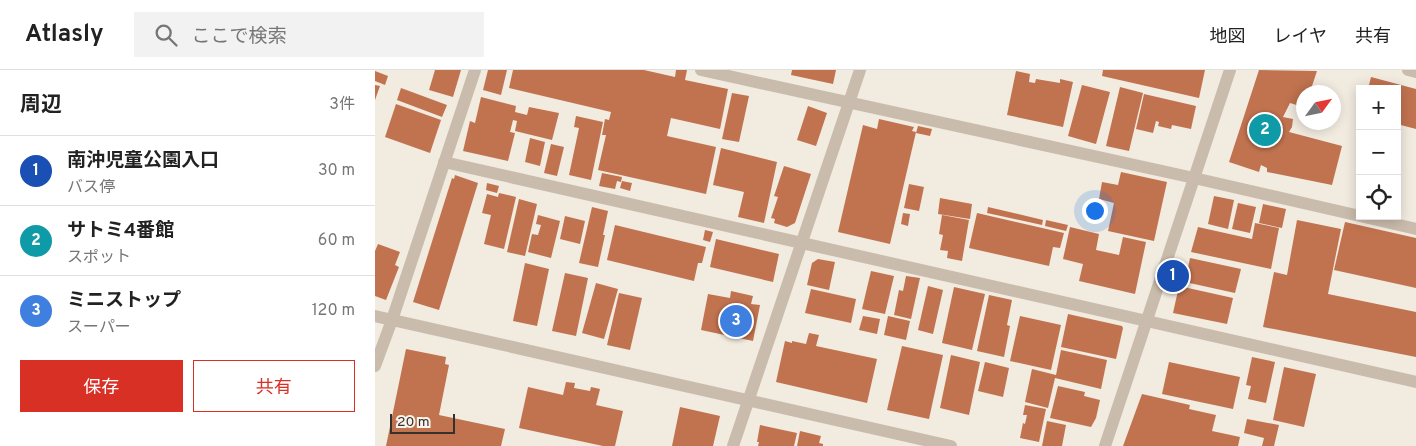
<!DOCTYPE html>
<html lang="ja">
<meta charset="utf-8">
<style>
body{margin:0;font-family:Overpass,"Noto Sans JP",sans-serif;background:#f2f2f2;color:#222}
.controls{position:absolute;right:15px;top:15px;display:grid;overflow:hidden;border-radius:0px;box-shadow:0 2px 12px #0003}
.controls button{width:45px;height:45px;display:grid;place-items:center;padding:0;border:0;border-bottom:1px solid #e0e0e0;background:#fff;color:#222;font:25px sans-serif}
.compass{position:absolute;left:921px;top:15px;width:45px;height:45px;border-radius:50%;background:#fff;box-shadow:0 2px 12px #0003;rotate:57deg}
.scale{position:absolute;left:15px;bottom:12px;width:65px;box-sizing:border-box;padding-left:5px;border:2px solid #38302a;border-top:0;font-size:14px;line-height:18px;white-space:nowrap;color:#38302a;-webkit-text-stroke:4px #faf4ec;paint-order:stroke}
.you{position:absolute;left:719px;top:140px;width:18px;height:18px;margin:-12px;border:4px solid #fff;border-radius:50%;background:#1a73e8;box-shadow:0 0 0 8px #1a73e833}
.badge{display:grid;place-items:center;width:32px;height:32px;border-radius:50%;background:#d93025;color:#fff;font-size:16px;font-weight:700}
.pin{position:absolute;translate:-50% -50%;border:2px solid #fff;box-shadow:0 1px 5px #0006}
.list{margin:0;padding:0;list-style:none}
h2{display:flex;justify-content:space-between;align-items:center;height:65px;margin:0;padding:0 20px;font-size:21px}
h2 small{font-size:16px;font-weight:400;color:#767676}
.list li{display:grid;grid-template-columns:32px 1fr auto;gap:15px;align-items:center;box-sizing:border-box;height:70px;padding:0 20px;border-top:1px solid #e0e0e0}
.list b{display:block;font-size:19px;white-space:nowrap}
.list p{margin:0;font-size:16px;white-space:nowrap;color:#767676}
.list em{font-size:16px;font-style:normal;color:#767676}
.actions{display:flex;gap:10px;padding:15px 20px}
.actions a{flex:1;padding:11px 0;border:1px solid #d93025;border-radius:0px;text-align:center;font-size:18px;color:#d93025}
.actions .main{background:#d93025;color:#fff}
.icon{flex:none;width:28px;height:28px;fill:none;stroke:currentColor;stroke-width:2;stroke-linecap:round;stroke-linejoin:round}
.map{position:relative;flex:none;width:1041px;height:376px;overflow:hidden}
header{display:flex;align-items:center;gap:30px;box-sizing:border-box;height:70px;padding:0 25px;background:#fff;border-bottom:1px solid #e0e0e0}
header strong{font-size:24px}
nav{display:flex;gap:28px;margin-inline-start:auto;font-size:18px}
.search{width:350px;height:45px;background:#f2f2f2;display:flex;align-items:center;gap:12px;box-sizing:border-box;padding:0 18px;border-radius:0px;color:#767676;font-size:19px}
main{display:flex}
aside{flex:1;background:#fff}
.map>svg:first-child{display:block}
.building{fill:#c1734f}
.lines{fill:none;stroke-linecap:round;stroke-linejoin:round}
.minor{stroke:#cabcac;stroke-width:12}
.tertiary{stroke:#cabcac;stroke-width:12}
</style>
<header>
<strong>Atlasly</strong>
<div class="search"><svg class="icon" aria-label="search" viewBox="0 0 24 24"><circle cx="10" cy="10" r="6"/><path d="M15 15l6 6"/></svg>ここで検索</div>
<nav><a>地図</a><a>レイヤ</a><a>共有</a></nav>
</header>
<main>
<aside>
<h2>周辺<small>3件</small></h2>
<ul class="list">
<li><span class="badge" style="background:#1a4fb4">1</span><div><b>南沖児童公園入口</b><p>バス停</p></div><em>30 m</em></li>
<li><span class="badge" style="background:#0f9aa8">2</span><div><b>サトミ4番館</b><p>スポット</p></div><em>60 m</em></li>
<li><span class="badge" style="background:#3f7fe0">3</span><div><b>ミニストップ</b><p>スーパー</p></div><em>120 m</em></li>
</ul>
<div class="actions"><a class="main">保存</a><a>共有</a></div>
</aside>
<div class="map">
<svg width="1041" height="376" viewBox="0 0 1041 376">
<rect width="100%" height="100%" fill="#f2ebe0"/>
<path class="building" d="M60,0H86L78,27L54,20Z
M113,0H132L126,25L108,20Z
M138,0H269L300,7L301,0H312L310,10L353,19L345,59L296,48L292,66L341,77L331,124L223,100L231,65H227L230,49L234,50L236,42L134,18Z
M417,0H461L458,14L416,5Z
M728,0H830L824,28L727,6Z
M884,0L942,1L935,22H928V37L915,33L908,47L918,49L917,57L914,62L967,76L957,115L892,102V98L886,95L884,102L854,92Z
M0,1L13,6L10,15L0,11Z
M641,1L655,4L654,12L660,13L661,9L685,13V9L698,12L688,57L632,45Z
M996,7L1041,19V59L1022,54V19H993Z
M0,15L5,16L0,30Z
M707,15L735,22L721,74L693,66Z
M745,17L768,23L754,81L731,76Z
M26,18L72,35L67,47L22,30Z
M357,23L374,26L364,72L347,69Z
M769,24L821,36L816,59L797,55L796,59L783,56L784,52L781,51L778,63L761,59Z
M106,27L141,36L140,42L152,45L154,37L184,43L177,70L140,61L142,51L138,50L135,62L140,63L133,91L88,81L95,51L100,53Z
M21,34L66,50L55,83L10,67Z
M433,36L452,43L441,76L422,70Z
M201,46L228,52L216,110L194,105L204,58L199,57Z
M504,49L539,57L537,61L541,62L515,174L463,162L488,55L502,59Z
M543,56L557,59L555,66L541,63Z
M155,68L170,72L165,96L150,92Z
M176,74L189,77L182,106L169,103Z
M346,78L402,92L389,153L363,147L369,122L338,115Z
M409,96L436,104L420,153L412,157L399,153L400,149L396,148L403,127L399,126Z
M746,102L792,112L779,171L733,161L739,133L724,129L727,112L743,115Z
M227,103L247,107L246,112L242,111L240,119L224,116Z
M80,105L103,113L64,240L38,232L77,108L79,109Z
M247,111L257,113L255,121L245,118Z
M112,113L124,116L122,123L111,120Z
M534,114L549,117L544,141L529,138Z
M124,123L141,127L129,179L109,174L116,145L107,143L112,124L123,127Z
M839,126L859,130L853,159L833,154Z
M565,128L597,134L595,149L563,144Z
M144,129L162,134L150,186L132,182Z
M863,133L881,137L875,163L857,159Z
M888,134L911,139L907,158L884,153Z
M217,137L233,141L228,165H230L223,197L204,193Z
M613,137L668,150L667,155L612,143Z
M528,143L535,144L533,156L526,154Z
M602,143L689,163L685,178L678,177L674,196L594,178Z
M163,145L185,151L176,188L153,182L157,164L163,165L166,155L161,154Z
M567,145L594,150L587,191L572,188L573,181L565,180L568,165L564,164Z
M190,146L210,151L205,174L185,169Z
M671,150L693,155L691,161L670,156Z
M922,150L966,159L953,224L1041,242V287L888,257L899,202L912,205Z
M970,152L1041,168V218L959,200Z
M880,153L904,158L896,199L816,182L823,157L877,169Z
M240,155L331,177L327,193H323L319,211L232,190Z
M695,157L724,164L721,180L744,185L748,167L771,172L760,224L704,211L708,194L688,189Z
M330,160L338,162L335,172L328,170Z
M341,169L404,184L398,212L335,197Z
M3,174L25,182L20,195L24,197L11,230L0,226V181Z
M815,188L866,199L860,223L810,212Z
M443,189L460,192L454,220L432,215L437,193Z
M150,193L174,199L162,256L138,251Z
M496,201L519,206L510,244L487,239Z
M190,203L213,208L201,266L177,261Z
M531,206L545,208L536,249L519,245L524,220L528,221Z
M221,213L243,219L229,269L207,263Z
M553,216L568,220L558,264L543,260Z
M804,216L858,228L852,254L798,243Z
M579,217L610,224L597,280L567,273Z
M436,219L481,229L476,253L430,243Z
M356,221L378,226L376,234L385,235L378,271L326,260L333,224L355,228Z
M244,223L267,228L255,280L232,275Z
M614,225L637,230L632,255L635,256L629,287L602,281Z
M693,244L747,256L748,258L741,289L686,277Z
M488,246L505,249L502,264L484,260Z
M513,246L535,251L531,270L509,265Z
M645,246L686,255L676,300L635,291Z
M434,263L444,265L441,276L502,289L492,333L401,312L410,271L417,273V271L431,274Z
M527,276L568,285L554,349L512,340Z
M31,279L71,287L70,294L74,295L64,345L130,359L126,376H11Z
M686,280L732,290L726,319L680,308L673,338L650,332L657,299L681,305Z
M576,285L605,292L594,345L565,338Z
M877,287L900,292L891,333L873,329L876,316L871,315Z
M610,292L634,298L628,327L603,321Z
M794,292L865,307L858,339L787,324Z
M909,297L941,304L929,357L898,350Z
M191,312L200,313L199,318L215,321L216,317L225,319L221,335L248,341L240,376H228L144,358L153,317L188,325Z
M683,316L710,322L709,326L725,330L721,348L716,357L675,348Z
M767,324L815,335L814,339L841,345L837,361L865,367L863,376H748Z
M650,335L671,339L664,372L645,368L648,353L650,354L652,345H648Z
M305,337L345,346L338,376H297Z
M872,349L904,355L899,376H887L889,368L869,363Z
M672,351L691,355L687,376H667Z
M385,355L422,363L419,376H383L384,372H382Z
M425,361L446,366L444,373L448,374V376H422Z"/>
<g class="lines">
<path class="minor" d="M326,0L819,108L985,146
M69,92L1041,312
M985,146L1041,159
M0,296L17,250L100,0"/>
<path class="tertiary" d="M1033,0L1041,2
M0,246L576,376
M358,376L485,0
M730,376L855,0"/>
</g>
</svg>
<div class="controls">
<button>+</button>
<button>−</button>
<button><svg class="icon" aria-label="locate" viewBox="0 0 24 24"><circle cx="12" cy="12" r="6"/><path d="M12 2v4M12 18v4M2 12h4M18 12h4"/></svg></button>
</div>
<svg class="compass" viewBox="-18 -18 36 36"><path d="M0-13l5 13h-10z" fill="#e53935"/><path d="M0 13l5-13h-10z" fill="#767676"/></svg>
<div class="scale">20 m</div>
<div class="you"></div>
<div class="pin badge" style="left:798px;top:206px;background:#1a4fb4">1</div>
<div class="pin badge" style="left:890px;top:60px;background:#0f9aa8">2</div>
<div class="pin badge" style="left:361px;top:251px;background:#3f7fe0">3</div>
</div>
</main>
